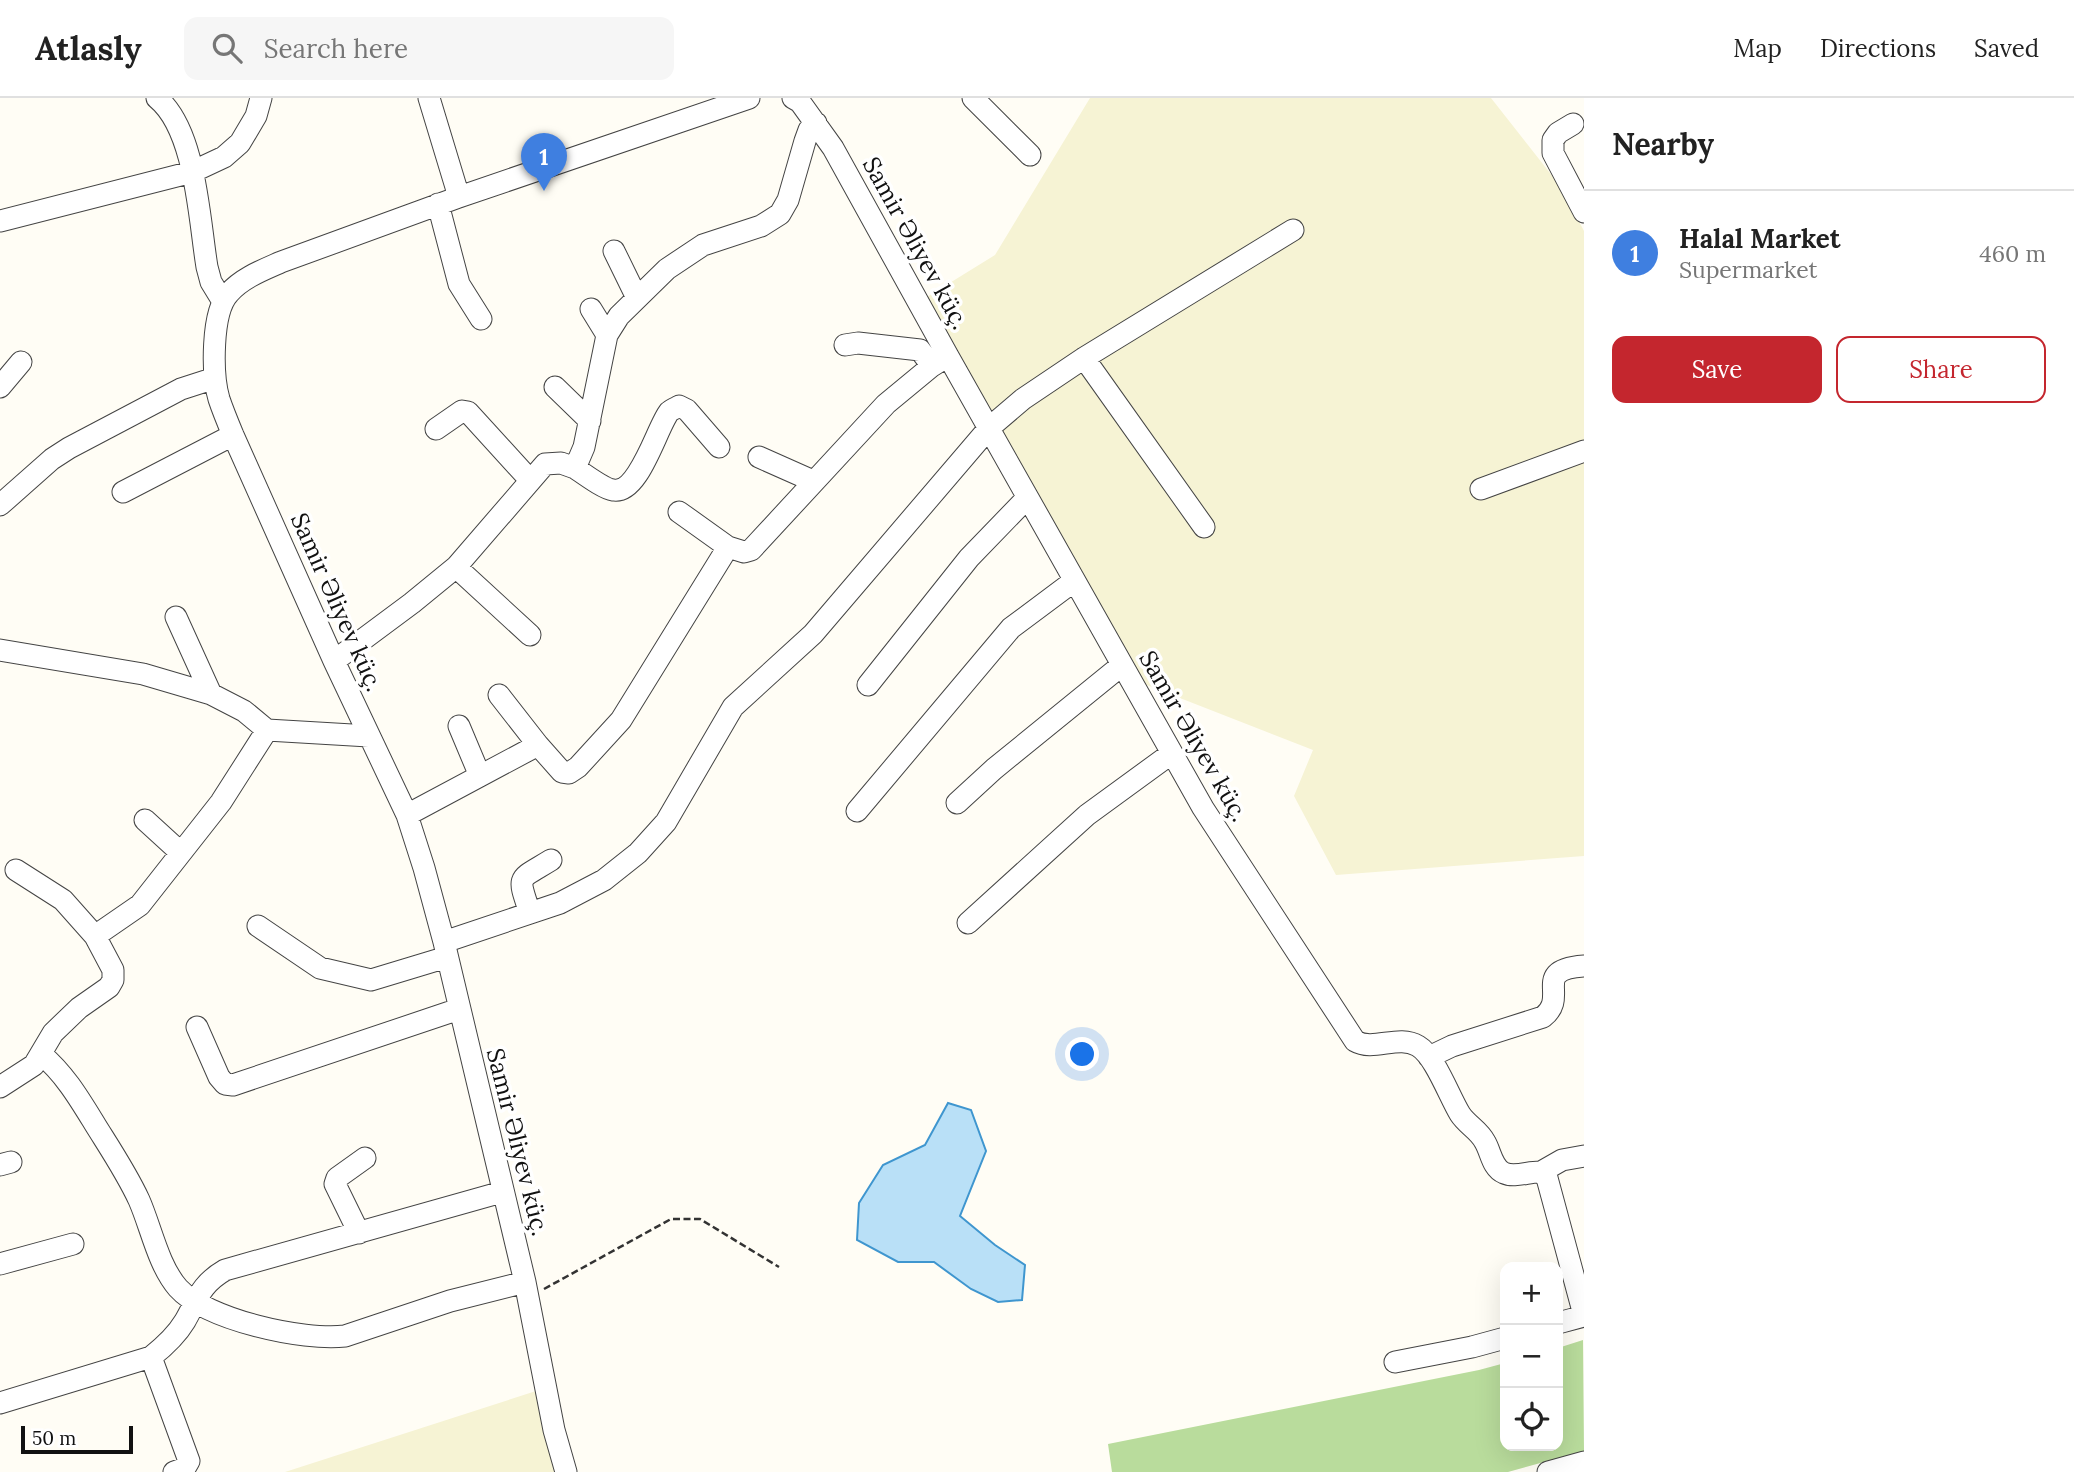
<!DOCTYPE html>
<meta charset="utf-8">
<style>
body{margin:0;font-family:Lora,serif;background:#f6f6f6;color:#222}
.controls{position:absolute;right:21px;bottom:21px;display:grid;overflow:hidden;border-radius:14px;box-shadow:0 7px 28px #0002}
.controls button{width:63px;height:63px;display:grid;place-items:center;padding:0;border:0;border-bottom:2px solid #e0e0e0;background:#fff;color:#222;font:35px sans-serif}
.scale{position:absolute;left:21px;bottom:18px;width:112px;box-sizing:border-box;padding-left:7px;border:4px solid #111;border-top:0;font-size:19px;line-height:24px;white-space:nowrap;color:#111;-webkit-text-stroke:5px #fff;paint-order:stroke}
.you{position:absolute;left:1083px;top:957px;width:24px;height:24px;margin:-18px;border:5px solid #fff;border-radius:50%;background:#1a73e8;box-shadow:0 0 0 10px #1a73e833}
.badge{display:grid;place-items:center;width:46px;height:46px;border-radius:50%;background:#c4262e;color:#fff;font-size:23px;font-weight:700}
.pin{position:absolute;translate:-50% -58px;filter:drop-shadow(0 2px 4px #0008)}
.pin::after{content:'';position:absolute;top:37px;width:24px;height:21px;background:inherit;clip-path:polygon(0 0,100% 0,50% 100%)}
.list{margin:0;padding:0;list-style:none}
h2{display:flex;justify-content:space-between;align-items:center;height:91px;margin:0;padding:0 28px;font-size:30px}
h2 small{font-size:23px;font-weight:400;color:#767676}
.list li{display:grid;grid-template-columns:46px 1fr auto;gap:21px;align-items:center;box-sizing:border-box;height:126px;padding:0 28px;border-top:2px solid #e0e0e0}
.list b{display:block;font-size:26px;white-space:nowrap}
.list p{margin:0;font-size:23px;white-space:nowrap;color:#767676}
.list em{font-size:23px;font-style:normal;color:#767676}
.actions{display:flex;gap:14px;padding:21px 28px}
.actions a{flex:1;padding:16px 0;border:2px solid #c4262e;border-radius:14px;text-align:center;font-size:24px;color:#c4262e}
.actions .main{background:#c4262e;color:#fff}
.icon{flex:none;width:38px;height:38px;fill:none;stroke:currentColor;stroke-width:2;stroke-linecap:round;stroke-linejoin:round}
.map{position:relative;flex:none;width:1584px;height:1374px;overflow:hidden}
header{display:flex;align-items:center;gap:42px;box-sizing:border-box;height:98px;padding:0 35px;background:#fff;border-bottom:2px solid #e0e0e0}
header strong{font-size:33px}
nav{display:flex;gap:38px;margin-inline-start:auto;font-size:24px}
.search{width:490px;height:63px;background:#f6f6f6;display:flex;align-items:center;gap:18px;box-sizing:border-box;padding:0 24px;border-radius:14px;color:#767676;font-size:26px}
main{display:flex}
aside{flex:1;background:#fff}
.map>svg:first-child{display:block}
.farmland{fill:#f6f3d4}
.forest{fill:#b9dc9c}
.water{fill:#b9e0f7;stroke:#3f96cf;stroke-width:2}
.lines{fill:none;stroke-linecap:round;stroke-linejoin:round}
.minor-casing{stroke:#444;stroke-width:23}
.path{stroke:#333;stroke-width:2.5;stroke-dasharray:7 3.5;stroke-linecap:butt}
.minor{stroke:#fff;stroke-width:21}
.labels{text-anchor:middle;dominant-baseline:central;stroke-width:7;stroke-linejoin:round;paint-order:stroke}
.street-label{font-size:24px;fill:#111;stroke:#fff}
</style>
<header>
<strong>Atlasly</strong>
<div class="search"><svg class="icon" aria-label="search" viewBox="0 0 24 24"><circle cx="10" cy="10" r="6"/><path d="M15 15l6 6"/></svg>Search here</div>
<nav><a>Map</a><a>Directions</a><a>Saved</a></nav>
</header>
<main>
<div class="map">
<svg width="1584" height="1374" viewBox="0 0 1584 1374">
<rect width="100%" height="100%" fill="#fffdf5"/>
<path class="farmland" d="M1090,0H1491L1561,89L1584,133V758L1336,777L1294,698L1313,652L1139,584L927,199L995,157Z
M536,1293L555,1374H285Z"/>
<path class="forest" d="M1583,1242L1584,1353L1508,1374H1112L1108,1346L1479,1272L1505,1265V1348H1558V1250Z"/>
<path class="water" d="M948,1005L971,1012L986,1053L960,1118L995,1147L1025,1167L1022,1202L998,1204L971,1191L934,1164H898L857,1142L859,1105L883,1067L925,1047Z"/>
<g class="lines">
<defs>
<path id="minor" d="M157,0C196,32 199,121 207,169L211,184L222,202
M429,0L459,99
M793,0L800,4L833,50L948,258L1203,710L1355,943C1374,954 1398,936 1418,948C1435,958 1449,998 1460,1016C1467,1027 1479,1032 1485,1044C1491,1054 1492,1070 1504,1075C1515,1080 1530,1073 1541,1074L1547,1080L1584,1217
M973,0L1030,57
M1573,26L1558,35L1553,42V55L1584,114
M438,106L459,186L481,221
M0,123L192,74L224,59L240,45L256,18L261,0
M614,153L637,200
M591,211L607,237
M845,247L858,245L920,252L932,268
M1084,260L1204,429
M0,289L21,264
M555,289L590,323
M436,331L462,313L468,314L530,382
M759,359L813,383
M575,370C584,376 604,391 613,392C639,397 657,329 669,314C671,312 676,310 679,308L687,312L719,349
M1481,391L1584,353
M123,394L233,337
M0,407L52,361L69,350L181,291L215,280
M679,414L728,449
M456,469L530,537
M176,519L211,596
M0,552L143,576L211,596L244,613L267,632L369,638
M334,563L412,505L456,469L545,366L561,365L575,370L584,349L607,237L619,218L667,171L703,147L761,128L780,116L788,102L805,43L809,32L816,25
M868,587L969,460L1027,400
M499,597L538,647
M459,628L480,678
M957,705L994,671L1122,567
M857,713L1011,530L1074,483
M407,717L538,647L562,674L569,675L578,669L621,622L728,449L744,454L751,452L886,306L932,268L948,258
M145,722L180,754
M16,772L63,802L95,838
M530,815C517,776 517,783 551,762
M968,825L1087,717L1172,655
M258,828L320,870L371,882L447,859
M444,844L560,805L604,782L638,755L666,724L733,609L813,536L989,330L1023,301L1084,260L1293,132
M197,929L219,979L225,986L233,987L459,911
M41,956C65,976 80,1002 96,1028C111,1052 127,1076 139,1102C151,1129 158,1167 178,1190C207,1222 303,1243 345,1238L450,1203L525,1184
M1429,959L1452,948L1543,919C1570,898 1530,872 1584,868
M0,989L34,967L53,935L79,910L109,889L113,882V872L95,838L140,807L221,704L267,632
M0,1067L11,1064
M1541,1074L1562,1062L1584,1058
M359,1135L335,1086L337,1080L365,1060
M0,1166L73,1146
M1558,1225L1584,1218
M151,1259L189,1363L185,1370L174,1374
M1395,1264L1472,1249L1505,1240
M0,1305L151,1259C165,1248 176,1238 185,1223C198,1200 201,1186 225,1172L502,1094
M566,1374L554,1332L525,1184L444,844L424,770L407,717L334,563L233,337C228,325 223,313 219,301C212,277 211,214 229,195C242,180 263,172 281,164L459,99L749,0
M1548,1374L1584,1364"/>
</defs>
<use href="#minor" class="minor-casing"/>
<path class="path" d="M544,1191L671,1121H700L779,1169"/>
<use href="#minor" class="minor"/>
</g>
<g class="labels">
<g class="street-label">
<text transform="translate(916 145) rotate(61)">Samir Əliyev küç.</text>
<text transform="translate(337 504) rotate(66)">Samir Əliyev küç.</text>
<text transform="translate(1194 638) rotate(60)">Samir Əliyev küç.</text>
<text transform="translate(518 1044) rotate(76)">Samir Əliyev küç.</text>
</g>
</g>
</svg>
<div class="controls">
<button>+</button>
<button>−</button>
<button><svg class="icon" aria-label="locate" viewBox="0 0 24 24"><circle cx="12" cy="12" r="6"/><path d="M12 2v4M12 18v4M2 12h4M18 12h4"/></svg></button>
</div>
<div class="scale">50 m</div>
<div class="you"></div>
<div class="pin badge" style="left:544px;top:93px;background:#3f7fe0">1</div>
</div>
<aside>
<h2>Nearby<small></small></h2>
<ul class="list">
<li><span class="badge" style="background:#3f7fe0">1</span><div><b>Halal Market</b><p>Supermarket</p></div><em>460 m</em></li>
</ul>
<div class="actions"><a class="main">Save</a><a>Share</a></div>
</aside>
</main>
